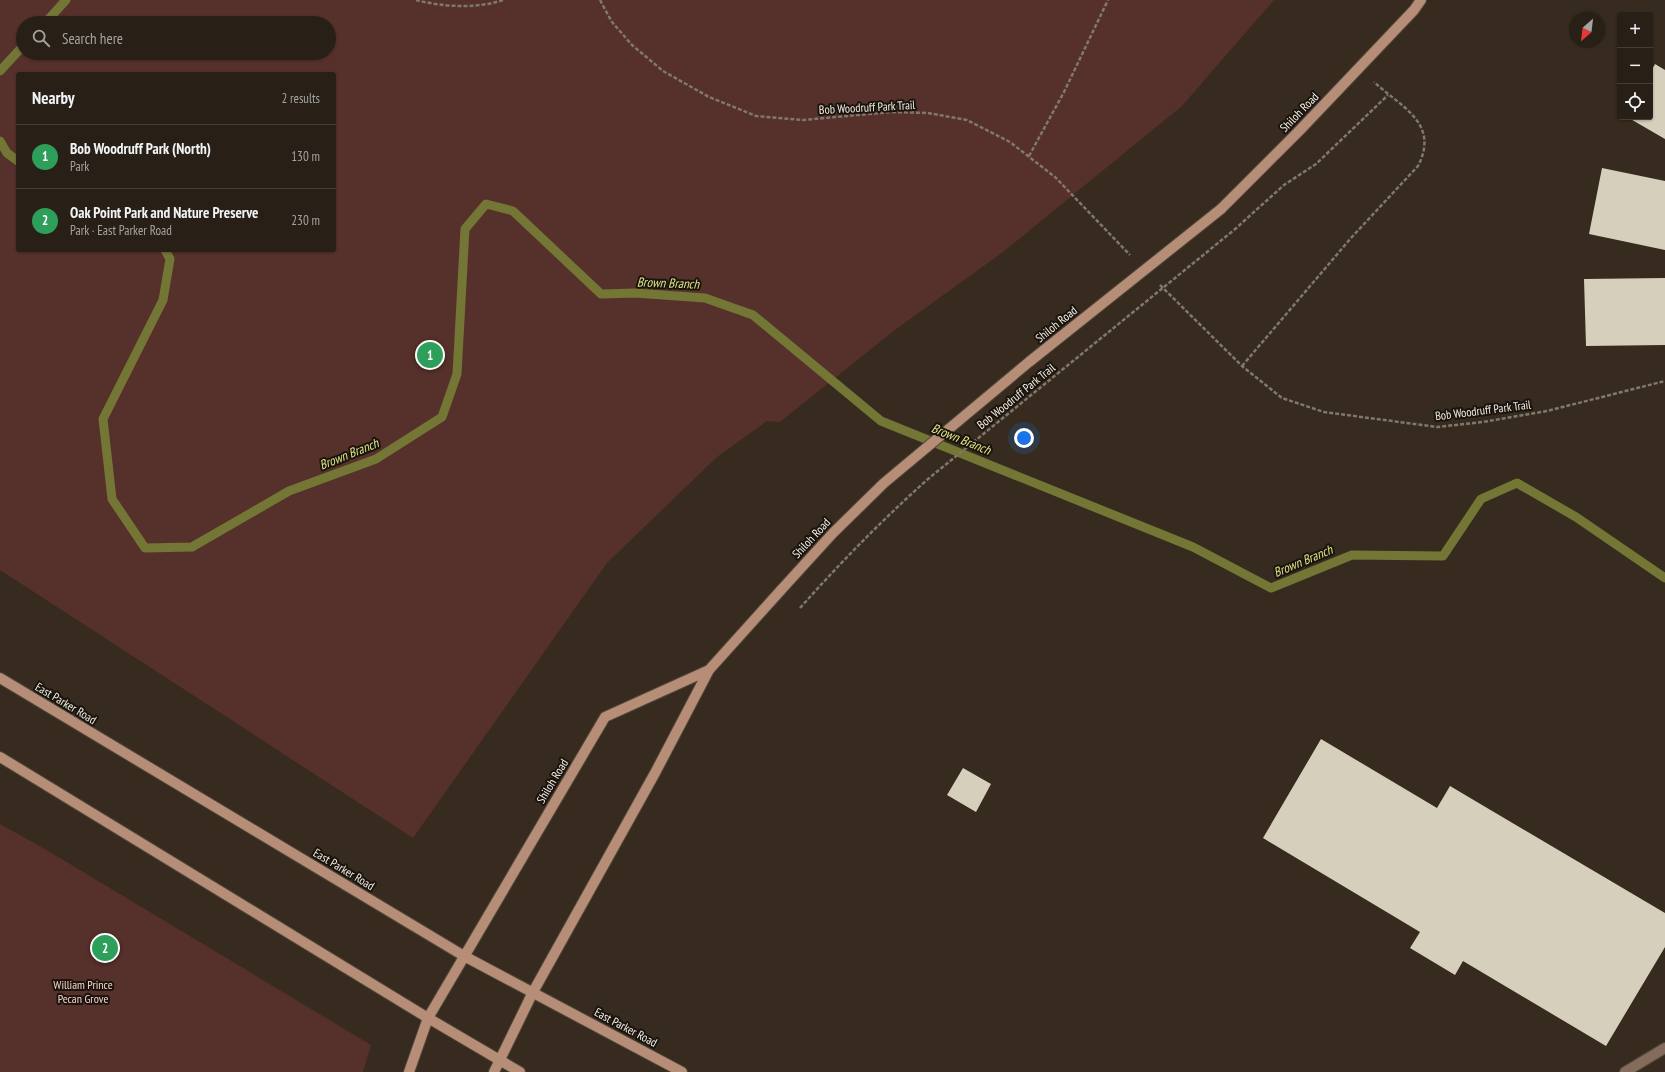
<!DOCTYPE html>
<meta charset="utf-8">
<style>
body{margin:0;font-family:"PT Sans Narrow",sans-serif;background:#30281f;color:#f1f3f6}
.controls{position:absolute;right:12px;top:12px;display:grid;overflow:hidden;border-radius:4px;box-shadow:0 1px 3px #0004}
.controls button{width:36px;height:36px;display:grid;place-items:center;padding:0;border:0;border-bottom:1px solid #443e35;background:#282016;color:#f1f3f6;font:20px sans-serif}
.compass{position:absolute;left:1569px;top:12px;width:36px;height:36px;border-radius:50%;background:#282016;box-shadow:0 1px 3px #0004;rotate:208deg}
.you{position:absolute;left:1024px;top:438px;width:14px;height:14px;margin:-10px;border:3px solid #fff;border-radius:50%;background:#1a73e8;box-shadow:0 0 0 6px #1a73e833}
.badge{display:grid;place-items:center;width:26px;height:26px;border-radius:50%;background:#2ad5ac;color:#fff;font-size:13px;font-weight:700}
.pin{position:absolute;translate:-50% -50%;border:2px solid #fff;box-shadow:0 1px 4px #0006}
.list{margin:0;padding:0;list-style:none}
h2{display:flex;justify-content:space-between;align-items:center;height:52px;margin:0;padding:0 16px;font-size:17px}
h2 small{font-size:13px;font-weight:400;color:#a5a3a1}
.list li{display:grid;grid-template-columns:26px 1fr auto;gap:12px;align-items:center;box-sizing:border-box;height:64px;padding:0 16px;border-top:1px solid #443e35}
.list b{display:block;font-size:15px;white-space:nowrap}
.list p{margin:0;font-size:13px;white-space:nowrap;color:#a5a3a1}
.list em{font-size:13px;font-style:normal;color:#a5a3a1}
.icon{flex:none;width:22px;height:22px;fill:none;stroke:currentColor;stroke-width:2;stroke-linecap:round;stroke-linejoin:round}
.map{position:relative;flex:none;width:1665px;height:1072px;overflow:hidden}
.search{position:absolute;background:#282016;box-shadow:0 1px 3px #0004;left:16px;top:16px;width:320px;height:44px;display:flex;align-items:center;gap:10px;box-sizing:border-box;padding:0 14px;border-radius:22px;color:#a5a3a1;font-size:15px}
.panel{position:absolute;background:#282016;box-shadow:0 1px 3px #0004;left:16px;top:72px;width:320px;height:180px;border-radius:4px}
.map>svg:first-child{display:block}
.green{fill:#56302a;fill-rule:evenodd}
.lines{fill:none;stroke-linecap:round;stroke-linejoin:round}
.stream{stroke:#737634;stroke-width:9}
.building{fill:#d6cfbb}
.service-casing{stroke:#51463a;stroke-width:12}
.secondary-casing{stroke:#51463a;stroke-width:12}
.path{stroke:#81786c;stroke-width:2.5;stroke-dasharray:4 2;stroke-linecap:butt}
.service{stroke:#856b5c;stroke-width:10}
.secondary{stroke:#b68d76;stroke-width:10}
.secondary-bridge-casing{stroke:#51463a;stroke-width:12;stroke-linecap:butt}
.path-bridge{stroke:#81786c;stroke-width:2.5;stroke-dasharray:4 2;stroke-linecap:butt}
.secondary-bridge{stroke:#b68d76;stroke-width:10}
.labels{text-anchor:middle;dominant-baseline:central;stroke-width:4;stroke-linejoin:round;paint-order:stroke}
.street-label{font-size:12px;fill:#f5eee5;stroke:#19140e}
.park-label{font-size:12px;fill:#fad1c9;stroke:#19140e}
.water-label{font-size:13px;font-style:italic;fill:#e0e586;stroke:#19140e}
</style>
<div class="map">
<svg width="1665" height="1072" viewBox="0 0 1665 1072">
<rect width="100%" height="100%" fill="#362b1e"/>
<path class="green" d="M0,0H1274L1182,106L1003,252L895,330L780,422L767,421L717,457L607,563L413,838L0,570ZM23,23H329V53H23ZM18,74H334V250H18Z
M0,824L50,852L371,1045L363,1072H0Z"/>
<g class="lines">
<path class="stream" d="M45,23L66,0
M0,71L23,46
M0,141L7,153L18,161
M165,250L170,259L163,300L103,419L112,499L145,548L192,547L289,491L376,459L442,417L457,374L465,229L486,204L513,211L601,294L635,293L705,298L753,315L881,421L1193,547L1271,588L1352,555L1443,556L1481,499L1517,483L1576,517L1665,578"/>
</g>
<path class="building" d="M1655,64L1665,70V139L1627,117H1650V73Z
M1602,168L1665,181V250L1589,234Z
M1665,278V345L1586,346L1584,279Z
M1321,739L1437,808L1450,786L1665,913V947L1606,1046L1463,961L1455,975L1410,948L1420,932L1263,838Z
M963,768L991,784L976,812L947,795Z"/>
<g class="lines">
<defs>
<path id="service" d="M1625,1072L1665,1048"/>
<path id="secondary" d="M1221,209L1300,130L1414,10L1421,0
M0,678L464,956L682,1072
M0,757L428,1018L520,1072
M409,1072L428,1018L605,717L709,670
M494,1072L533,992L655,773L709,670L781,590"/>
</defs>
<use href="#service" class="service-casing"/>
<use href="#secondary" class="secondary-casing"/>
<path class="path" d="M416,0C443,7 477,9 503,0
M600,0L612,22L632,45L663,71L709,97L756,116L803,120L891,112L928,113L967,120L1010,142L1055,177L1130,255
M1029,156L1064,92L1108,0
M1234,230L1284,185L1316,164L1388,95
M1160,285L1242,366L1282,398L1324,412L1437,427L1483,422L1547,411L1665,381
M1242,366L1351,238L1418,166C1440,123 1401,107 1374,82"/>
<use href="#service" class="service"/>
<use href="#secondary" class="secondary"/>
<defs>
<path id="secondary-bridge" d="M781,590L833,533L884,483L1029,362L1221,209"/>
</defs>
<use href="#secondary-bridge" class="secondary-bridge-casing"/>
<path class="path-bridge" d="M800,608C841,562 882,520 928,479L1234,230"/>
<use href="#secondary-bridge" class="secondary-bridge"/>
</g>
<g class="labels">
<g class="street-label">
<text transform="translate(867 107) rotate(-3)">Bob Woodruff Park Trail</text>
<text transform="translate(1299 112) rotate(-46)">Shiloh Road</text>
<text transform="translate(1056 324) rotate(-39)">Shiloh Road</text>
<text transform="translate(1016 396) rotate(-39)">Bob Woodruff Park Trail</text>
<text transform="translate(1483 410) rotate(-7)">Bob Woodruff Park Trail</text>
<text transform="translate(811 538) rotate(-47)">Shiloh Road</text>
<text transform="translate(66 703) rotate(31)">East Parker Road</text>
<text transform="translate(552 781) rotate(-59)">Shiloh Road</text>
<text transform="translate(344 869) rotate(31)">East Parker Road</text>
<text transform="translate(626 1027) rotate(28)">East Parker Road</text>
</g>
<g class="park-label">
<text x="83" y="984">William Prince<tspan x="83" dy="14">Pecan Grove</tspan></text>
</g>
<g class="water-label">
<text transform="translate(668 283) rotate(2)">Brown Branch</text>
<text transform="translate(961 439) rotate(22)">Brown Branch</text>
<text transform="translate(349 454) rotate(-22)">Brown Branch</text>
<text transform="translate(1303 561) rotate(-23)">Brown Branch</text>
</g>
</g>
</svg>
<div class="controls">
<button>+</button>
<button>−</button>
<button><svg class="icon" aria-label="locate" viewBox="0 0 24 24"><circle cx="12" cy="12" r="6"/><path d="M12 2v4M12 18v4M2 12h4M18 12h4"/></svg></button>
</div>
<svg class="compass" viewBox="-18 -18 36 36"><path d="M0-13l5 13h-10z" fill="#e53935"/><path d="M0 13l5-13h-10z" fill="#a5a3a1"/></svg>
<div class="you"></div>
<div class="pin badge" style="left:430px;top:355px;background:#2e9e5b">1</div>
<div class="pin badge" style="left:105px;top:948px;background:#2e9e5b">2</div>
<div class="search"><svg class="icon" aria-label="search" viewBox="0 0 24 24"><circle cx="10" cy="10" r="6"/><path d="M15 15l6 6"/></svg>Search here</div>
<section class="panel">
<h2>Nearby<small>2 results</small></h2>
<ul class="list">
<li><span class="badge" style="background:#2e9e5b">1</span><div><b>Bob Woodruff Park (North)</b><p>Park</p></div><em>130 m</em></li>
<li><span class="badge" style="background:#2e9e5b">2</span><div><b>Oak Point Park and Nature Preserve</b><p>Park · East Parker Road</p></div><em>230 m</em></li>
</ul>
</section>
</div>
